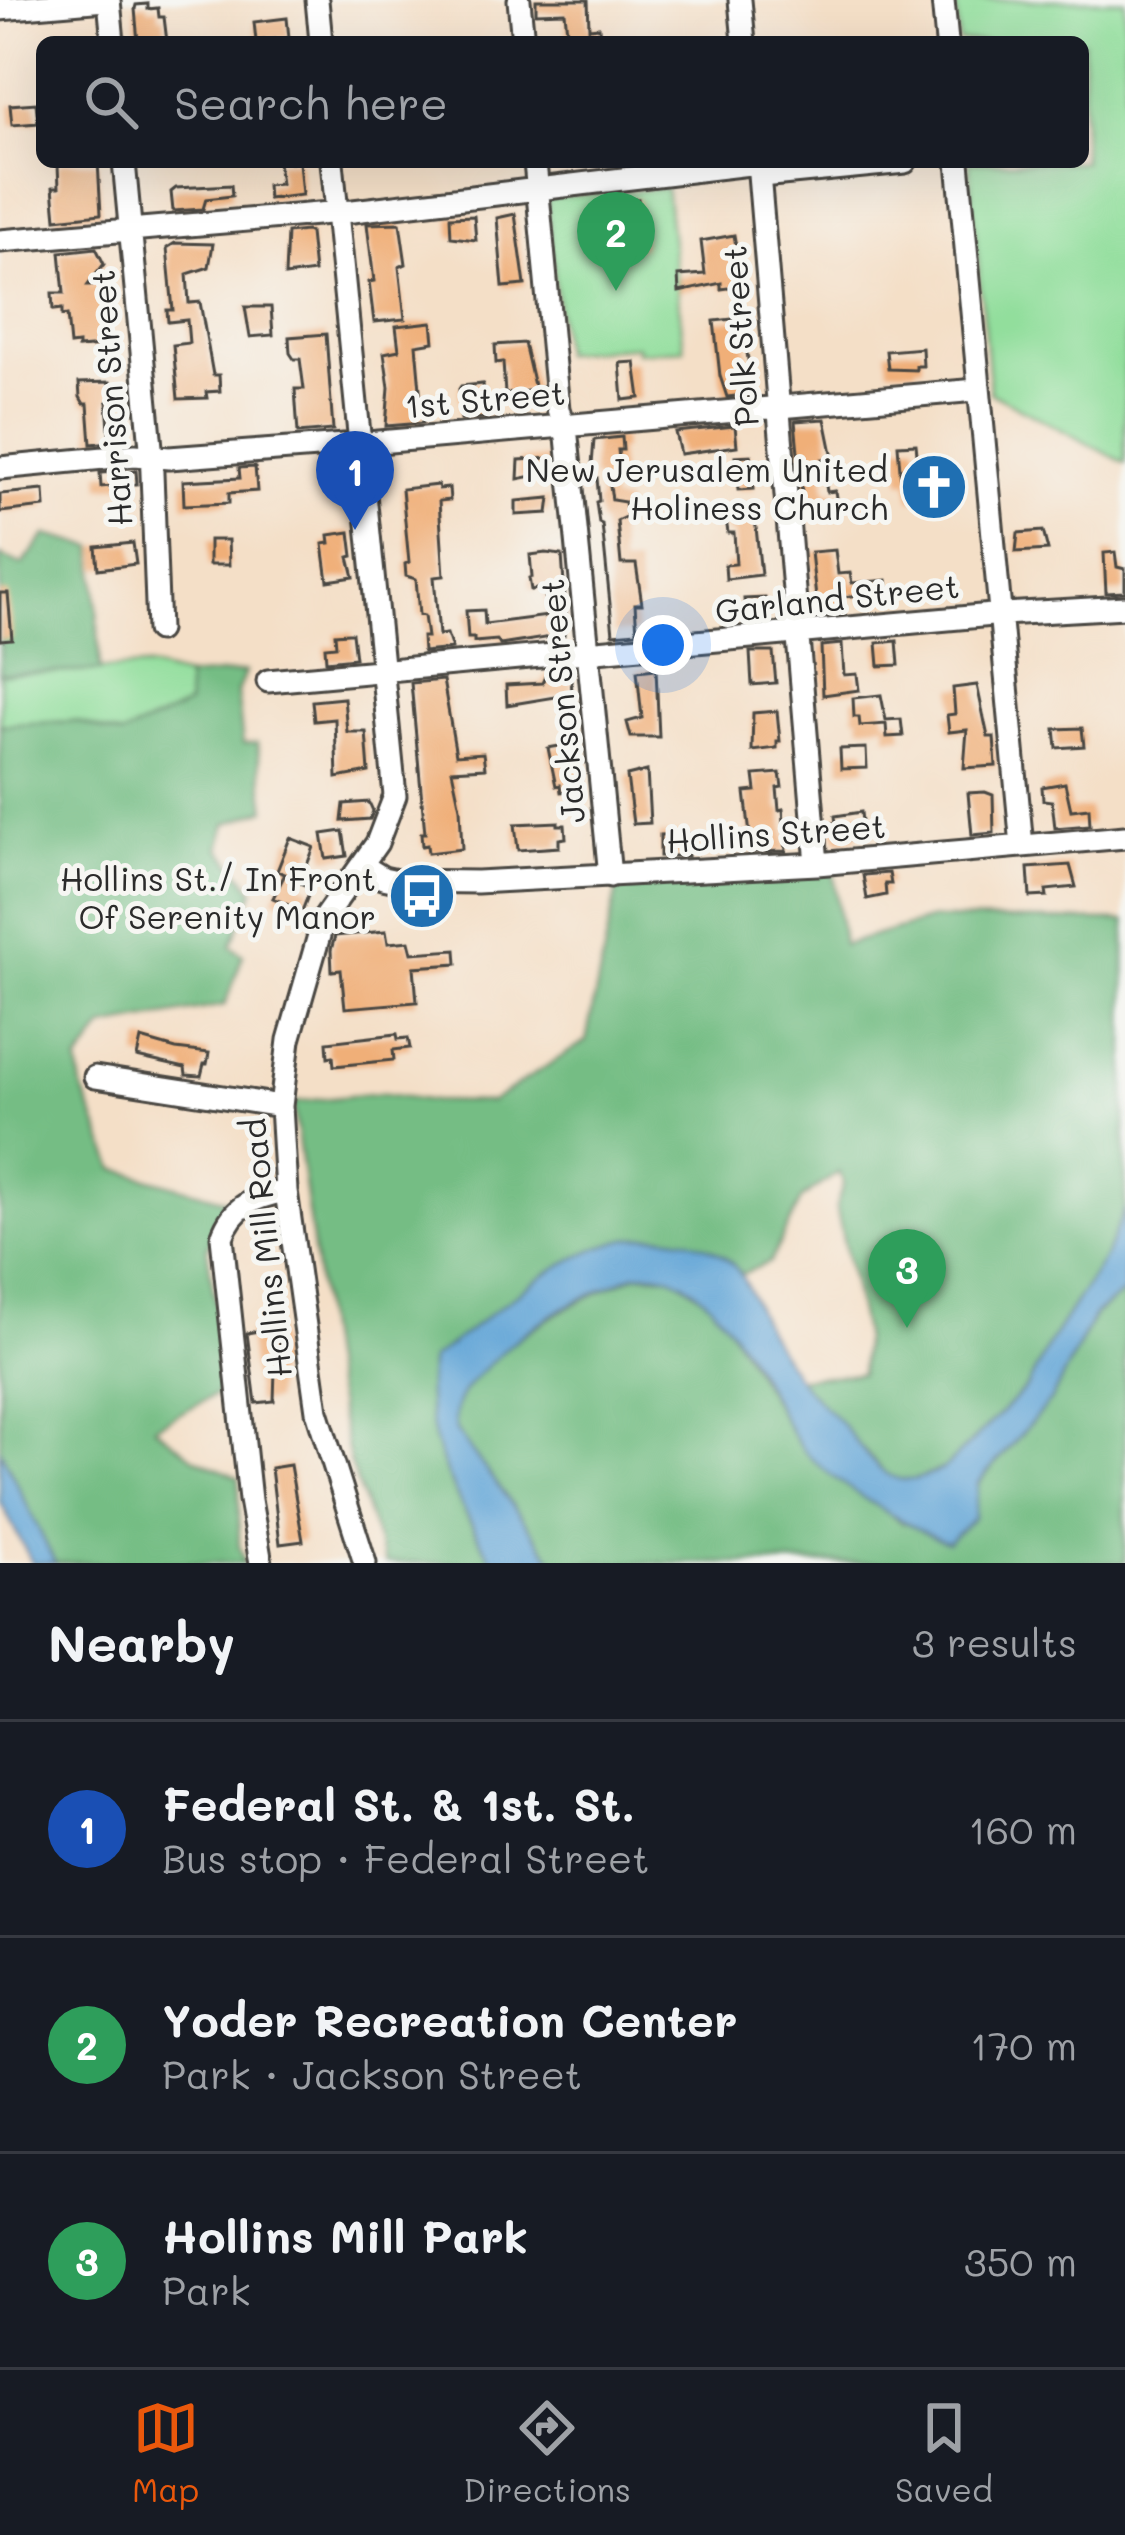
<!DOCTYPE html>
<meta charset="utf-8">
<style>
body{margin:0;font-family:Mali,sans-serif;background:#242831;color:#f1f3f6}
.you{position:absolute;left:663px;top:645px;width:42px;height:42px;margin:-30px;border:9px solid #fff;border-radius:50%;background:#1a73e8;box-shadow:0 0 0 18px #1a73e833}
.badge{display:grid;place-items:center;width:78px;height:78px;border-radius:50%;background:#ea580c;color:#fff;font-size:39px;font-weight:700}
.pin{position:absolute;translate:-50% -99px;filter:drop-shadow(0 3px 6px #0008)}
.pin::after{content:'';position:absolute;top:63px;width:42px;height:36px;background:inherit;clip-path:polygon(0 0,100% 0,50% 100%)}
.list{margin:0;padding:0;list-style:none}
h2{display:flex;justify-content:space-between;align-items:center;height:156px;margin:0;padding:0 48px;font-size:51px}
h2 small{font-size:39px;font-weight:400;color:#9ea1a6}
.list li{display:grid;grid-template-columns:78px 1fr auto;gap:36px;align-items:center;box-sizing:border-box;height:216px;padding:0 48px;border-top:3px solid #363941}
.list b{display:block;font-size:45px;white-space:nowrap}
.list p{margin:0;font-size:39px;white-space:nowrap;color:#9ea1a6}
.list em{font-size:39px;font-style:normal;color:#9ea1a6}
.icon{flex:none;width:66px;height:66px;fill:none;stroke:currentColor;stroke-width:2;stroke-linecap:round;stroke-linejoin:round}
.map{position:relative;flex:none;width:1125px;height:1563px;overflow:hidden}
.search{position:absolute;background:#171b24;box-shadow:0 12px 48px #0002;left:36px;right:36px;top:36px;height:132px;display:flex;align-items:center;gap:30px;box-sizing:border-box;padding:0 42px;border-radius:18px;color:#9ea1a6;font-size:45px}
.sheet{height:804px;background:#171b24}
nav{display:flex;justify-content:space-around;align-items:center;box-sizing:border-box;height:168px;border-top:3px solid #363941;background:#171b24;font-size:33px;color:#9ea1a6}
nav a{display:grid;justify-items:center;gap:6px}
nav .on{color:#ea580c}
.map>svg:first-child{display:block}
.green{fill:#92de9c;stroke:#5e8464;stroke-width:3}
.forest{fill:#75bd84;stroke:#507458;stroke-width:3}
.water{fill:#63a6d7;stroke:#476881;stroke-width:3}
.building{fill:#f0af78}
.lines{fill:none;stroke-linecap:round;stroke-linejoin:round}
.minor-casing{stroke:#494642;stroke-width:27}
.minor{stroke:#fff;stroke-width:21}
.labels{text-anchor:middle;dominant-baseline:central;stroke-width:10;stroke-linejoin:round;paint-order:stroke}
.street-label{font-size:33px;fill:#2b2b2b;stroke:#f6f6f2}
.poi-label{font-size:33px;fill:#2b2b2b;stroke:#f6f6f2;text-anchor:end}
</style>
<div class="map">
<svg width="1125" height="1563" viewBox="0 0 1125 1563">
<rect width="100%" height="100%" fill="#f6f6f2"/>
<filter id="ink" filterUnits="userSpaceOnUse"><feTurbulence type="fractalNoise" baseFrequency=".00833" numOctaves="2"/><feDisplacementMap in="SourceGraphic" scale="24" xChannelSelector="R" yChannelSelector="G"/><feConvolveMatrix kernelMatrix="1 2 1 2 8 2 1 2 1" color-interpolation-filters="sRGB"/></filter>
<filter id="wash" filterUnits="userSpaceOnUse"><feTurbulence type="fractalNoise" baseFrequency=".004" numOctaves="4" result="noise"/><feDisplacementMap in="SourceGraphic" scale="48" xChannelSelector="R" yChannelSelector="G"/><feGaussianBlur stdDeviation="2.7" result="paint"/><feColorMatrix in="noise" values="0 0 0 0 0 0 0 0 0 0 0 0 0 0 0 0 0 1.4 0 .05"/><feComposite in="paint" operator="in"/></filter>
<g filter="url(#wash)">
<rect width="100%" height="100%" fill="#f4dfc7"/>
<path class="green" d="M955,0H1125V463L990,392L969,162H1083V42H959Z
M666,188L684,349L637,352V346L562,353L547,198Z
M148,667L186,677L188,705L121,736L75,721L0,725V674Z"/>
<path class="forest" d="M46,535L94,547L100,671L0,674V556L22,565Z
M245,672L237,693L243,744L257,743L266,809L226,824L220,848L254,890L231,946L243,955L225,1005L104,1027L78,1063L82,1088L115,1169L226,1200L207,1249L228,1388L154,1427L193,1457L239,1478V1545L245,1563H55L0,1449V725L75,721L121,736L188,705L186,677Z
M833,868L843,945L932,919L1125,921V1208L1106,1255L1049,1344L1028,1386L946,1467L914,1481L890,1479L797,1378L861,1374L863,1333L836,1206L844,1183L839,1172L802,1198L770,1262L742,1274L725,1257L512,1298L432,1359C415,1433 458,1500 493,1563H385L350,1464L328,1359L293,1102L380,1093L433,1101L491,1102L586,1041L617,889Z
M639,1274L673,1276L717,1307L798,1444L901,1523L973,1518L978,1484L1051,1400L1095,1315L1125,1291V1563H556L456,1431C437,1365 591,1294 639,1274Z"/>
<path class="water" d="M1125,1208V1291L1094,1315L1051,1400L978,1483L974,1518L948,1542C913,1532 818,1474 798,1443C764,1392 715,1260 638,1274C627,1276 615,1284 605,1288C568,1304 533,1323 504,1350C482,1372 446,1396 456,1431L556,1563H493C459,1499 415,1434 431,1359C487,1319 543,1265 609,1244C647,1231 689,1233 723,1256C745,1271 750,1296 761,1318C770,1337 783,1356 794,1373C807,1394 829,1408 844,1427C877,1467 891,1499 946,1467L1028,1386L1049,1344L1106,1255Z
M0,1449L55,1563H32L0,1501Z"/>
<g id="blocks">
<path class="building" d="M536,0H588L589,28L599,27L600,42H568L565,12L536,13Z
M148,4V9L158,8L159,17H164L167,42H138L135,9L136,5Z
M287,18L289,38L256,41L254,22Z
M36,103L38,123L12,125L10,105Z
M65,162H98L101,214L56,219L53,187H59L58,165Z
M278,162H299L302,195L268,199L267,185L281,184Z
M231,185L232,196L206,199L203,209L173,211L171,192L176,188Z
M638,199L643,247L606,250L597,203Z
M515,214L525,285L503,287L497,218Z
M474,216L476,240L451,237L450,217Z
M400,223L406,264L399,267L405,319L374,322L369,282L374,281L367,224Z
M306,231L310,233L314,272L285,276L287,233Z
M734,235L743,286L721,289V283L679,292L678,276L705,274L701,241Z
M175,243L213,244L209,267L187,274L189,303L200,302L213,375H219L220,391L206,392L207,398L178,399L173,345L189,343L187,320L168,322L167,310H173L167,248Z
M96,248L104,264L88,285H102L107,337L102,346L78,348V344L70,345L67,315L62,316V309L53,310L52,293H64L60,252Z
M245,307H271L273,335L250,337Z
M742,318L753,394L727,397L720,376L714,321Z
M432,322L434,342L416,345L423,423L386,426L389,387L384,353L399,350L396,326Z
M326,334L333,430L298,433L295,389H304L300,359H294L290,353L289,337Z
M524,343L535,390L505,394L503,362L496,363L495,345Z
M922,348L923,366H916V370L888,369L886,351Z
M635,362L640,398L623,400L620,363Z
M110,382L111,399L107,402L110,442L91,444L88,404H84L80,397L79,383Z
M483,384L486,418L461,419L459,389L461,386Z
M825,419L833,458L822,459L827,492L835,491L837,504L833,505V510L804,514L795,421Z
M735,426L737,446L680,454L675,432Z
M622,437L623,450H618L621,476L609,478L612,500L625,502L627,516L617,521L621,564H636L642,604H635L637,632L613,634L602,524L599,523L596,502L599,501L597,478L593,479L592,465L594,440Z
M916,444L920,482L956,478L958,495L910,500L908,481L901,482L898,445Z
M751,455L754,489L738,490L735,456Z
M550,458L548,473L518,479L519,460Z
M342,460L345,485L320,487L318,462Z
M255,467L257,491L229,493V503L184,505L183,481L240,478L239,468Z
M136,471L137,484L101,487L100,473Z
M438,485L439,489L449,488L450,500L439,501L444,576L434,577L439,635L447,634L452,649L423,652L422,637H427L424,616L419,615L416,579L406,576L405,564L409,562L402,489Z
M44,490L45,507L0,512V494Z
M550,498L548,513L516,515V501Z
M750,518H755L761,575L726,579L725,565L736,564L734,533H728L726,519Z
M1043,531L1048,550L1016,552L1018,533Z
M350,532L353,556L349,557L354,577L328,581L323,544L330,543L329,535Z
M209,540H228L229,565H209Z
M133,543L136,564L98,569L96,547Z
M835,550L838,574L850,573L852,583L887,580L889,601L863,603L862,595L841,597L842,610L838,614L818,616L811,552Z
M1115,552L1117,567L1125,569V592L1106,593L1104,553Z
M546,553L562,555L567,628L564,629V635L500,645L497,640L474,642V638H468L466,611L484,610L485,624L548,616L544,588L531,590L529,578L532,577L530,555Z
M0,593H8L12,639L0,640Z
M765,598L767,620L746,622L744,599Z
M348,633H352L355,658L326,661L325,647L336,646L335,634Z
M897,641L899,665L879,666L877,643Z
M842,644L844,675L857,674L859,690L823,695L821,646Z
M750,652H773L776,683L752,685Z
M656,669L659,737H631L627,722L642,718L637,671Z
M570,670L572,691L567,695L507,705L506,685L542,683L547,672Z
M443,680L456,755L483,753L485,768L452,770L460,808L462,849L428,853L427,845L422,846L421,833H425L411,683Z
M977,685L988,737H994L996,766L964,768L967,730L949,732L947,715L955,714L953,688Z
M881,695L886,720L901,719L903,736L887,737L886,724L860,726L859,717H854L853,698Z
M344,698L347,732H366L369,772L337,778L335,719L314,721L312,701Z
M777,711L780,741H777V748L752,751L753,713Z
M1082,728L1084,746L1057,748L1055,729Z
M576,743L581,781L573,784L574,791L561,792L560,785L556,786L548,748Z
M866,748L867,768L841,769L840,749Z
M647,771L650,823L633,824L627,776Z
M780,773L782,787L777,788L779,810L783,809L786,851L752,852L745,792L756,791L754,775Z
M1065,783L1071,810L1089,808L1090,825L1055,828L1052,801L1043,800L1042,787Z
M985,792L993,795L994,833L972,835L968,793Z
M369,802L373,811L370,819L342,821L344,804Z
M861,812L863,832H857V839L838,841L832,823H836L835,816Z
M558,822V825H565L566,838L559,839V847L518,850L515,824Z
M343,831L347,856L326,859L322,834Z
M688,834V856H660V835Z
M290,838L314,847L300,883L311,888L302,911L273,898L285,874L277,871Z
M1070,865L1076,887L1046,890L1047,896L1030,897L1028,868Z
M889,873L891,884H885L886,895L867,899L863,875Z
M386,931L388,943L409,941L412,953L456,950L457,964L414,967L417,1002L345,1008L341,970L332,971L331,950L335,936Z
M397,1034L398,1039L408,1038L410,1048L393,1050L394,1060L334,1066L333,1056L328,1057L327,1042Z
M141,1039L176,1049L209,1053L207,1064H204L201,1076L186,1075L185,1068L137,1057Z
M276,1328L283,1369L275,1370L274,1401L256,1403L247,1333Z
M290,1465L303,1541L280,1544L271,1468Z"/>
</g>
</g>
<g filter="url(#ink)">
<use href="#blocks" fill-opacity="0" stroke="#494642" stroke-width="3"/>
<g class="lines">
<defs>
<path id="minor" d="M109,0L113,42
M317,0L321,42
M519,0L523,42
M740,0L744,42
M943,0L947,42
M0,9L105,0
M124,162L151,447L158,630
M332,162L395,796L377,843L324,918L289,1040L281,1106L286,1191L317,1411L365,1563
M535,162L558,409L567,437L610,876
M758,162L817,864
M958,162L1022,846
M761,176L905,162
M0,241L353,211L758,163
M0,468L135,455L169,458L344,445L977,390
M268,681L1003,614L1125,607
M362,865L383,878L397,881L477,882L817,864L1125,837
M95,1077L281,1106
M261,1563L250,1500L222,1237C233,1205 255,1197 286,1191"/>
</defs>
<use href="#minor" class="minor-casing"/>
<use href="#minor" class="minor"/>
</g>
</g>
<defs>
<symbol id="church-disc" viewBox="-11 -11 22 22"><circle r="9.5" fill="#1f6fb2" stroke="#f6f6f2"/><path d="M-1.2-6h2.4v3.5h3.3v2.4h-3.3V6h-2.4V-.1h-3.3v-2.4h3.3Z" fill="#fff"/></symbol>
<symbol id="bus-disc" viewBox="-11 -11 22 22"><circle r="9.5" fill="#1f6fb2" stroke="#f6f6f2"/><path d="M-5-6H5V4H4V6H2V4H-2V6H-4V4H-5ZM-3.5-4V0h7V-4ZM-3.5 1.2v1.5H-2V1.2ZM2 1.2v1.5H3.5V1.2Z" fill="#fff"/></symbol>
</defs>
<g fill-rule="evenodd">
<use href="#church-disc" x="896" y="449" width="76" height="76"/>
<use href="#bus-disc" x="384" y="858" width="76" height="76"/>
</g>
<g class="labels">
<g class="street-label">
<text transform="translate(739 336) rotate(-94)">Polk Street</text>
<text transform="translate(110 398) rotate(-94)">Harrison Street</text>
<text transform="translate(485 398) rotate(-5)">1st Street</text>
<text transform="translate(837 597) rotate(-6)">Garland Street</text>
<text transform="translate(561 701) rotate(-95)">Jackson Street</text>
<text transform="translate(776 832) rotate(-4)">Hollins Street</text>
<text transform="translate(265 1248) rotate(-96)">Hollins Mill Road</text>
</g>
<g class="poi-label">
<text x="888" y="468">New Jerusalem United<tspan x="888" dy="38">Holiness Church</tspan></text>
<text x="376" y="877">Hollins St./ In Front<tspan x="376" dy="38">Of Serenity Manor</tspan></text>
</g>
</g>
</svg>
<div class="you"></div>
<div class="pin badge" style="left:355px;top:530px;background:#1a4fb4">1</div>
<div class="pin badge" style="left:616px;top:291px;background:#2e9e5b">2</div>
<div class="pin badge" style="left:907px;top:1328px;background:#2e9e5b">3</div>
<div class="search"><svg class="icon" aria-label="search" viewBox="0 0 24 24"><circle cx="10" cy="10" r="6"/><path d="M15 15l6 6"/></svg>Search here</div>
</div>
<section class="sheet">
<h2>Nearby<small>3 results</small></h2>
<ul class="list">
<li><span class="badge" style="background:#1a4fb4">1</span><div><b>Federal St. &amp; 1st. St.</b><p>Bus stop · Federal Street</p></div><em>160 m</em></li>
<li><span class="badge" style="background:#2e9e5b">2</span><div><b>Yoder Recreation Center</b><p>Park · Jackson Street</p></div><em>170 m</em></li>
<li><span class="badge" style="background:#2e9e5b">3</span><div><b>Hollins Mill Park</b><p>Park</p></div><em>350 m</em></li>
</ul>
</section>
<nav>
<a class="on"><svg class="icon" aria-label="map" viewBox="0 0 24 24"><path d="M3 6l6-2 6 2 6-2v14l-6 2-6-2-6 2zM9 4v14M15 6v14"/></svg>Map</a>
<a><svg class="icon" aria-label="directions" viewBox="0 0 24 24"><path d="M12 3l9 9-9 9-9-9zM9 14v-3h6M13 9l2 2-2 2"/></svg>Directions</a>
<a><svg class="icon" aria-label="saved" viewBox="0 0 24 24"><path d="M7 4h10v16l-5-4-5 4z"/></svg>Saved</a>
</nav>
